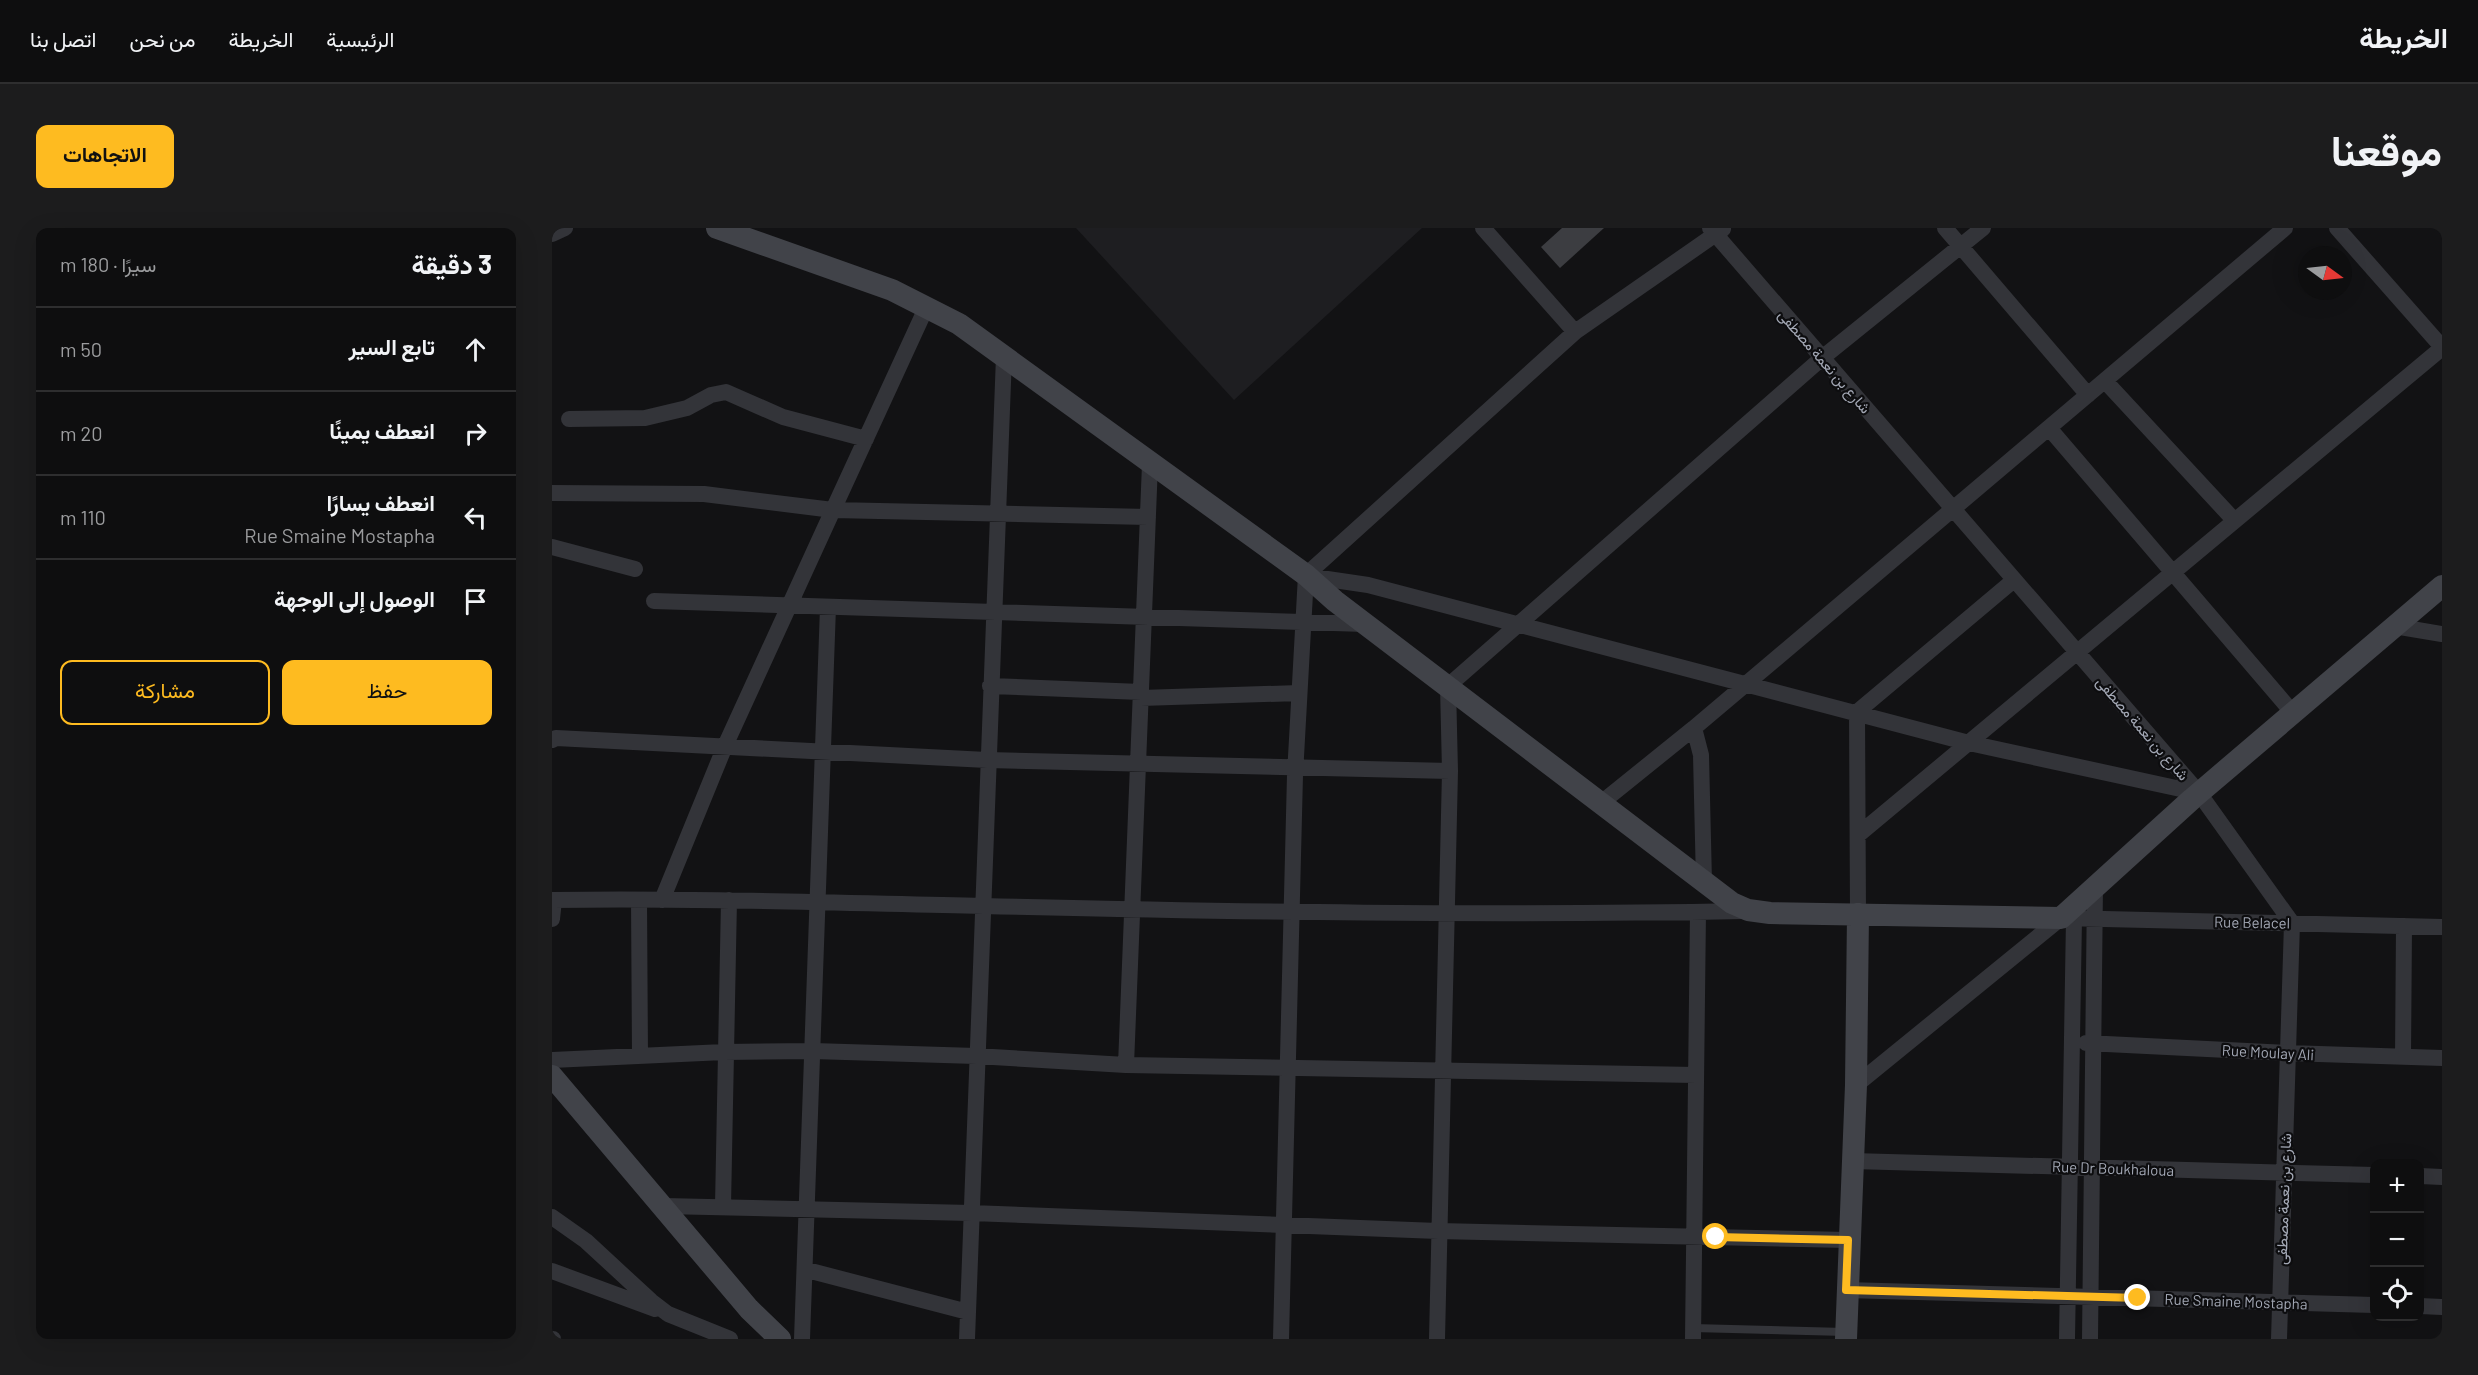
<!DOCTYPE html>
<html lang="ar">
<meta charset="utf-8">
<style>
body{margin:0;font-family:Barlow,Vazirmatn,sans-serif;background:#1c1c1d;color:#f1f3f6;direction:rtl}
.controls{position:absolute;right:18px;bottom:18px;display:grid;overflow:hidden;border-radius:12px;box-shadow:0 6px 24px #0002}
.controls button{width:54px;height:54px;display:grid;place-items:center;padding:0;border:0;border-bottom:2px solid #2e2e2f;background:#0e0e0f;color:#f1f3f6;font:30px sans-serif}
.compass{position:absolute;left:1746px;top:18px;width:54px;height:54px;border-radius:50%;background:#0e0e0f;box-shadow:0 6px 24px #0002;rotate:105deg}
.stop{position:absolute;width:18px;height:18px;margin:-14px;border:4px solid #febb20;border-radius:50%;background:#fff}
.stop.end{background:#febb20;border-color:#fff;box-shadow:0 2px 6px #0008}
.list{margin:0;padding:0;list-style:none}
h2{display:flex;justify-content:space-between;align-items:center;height:78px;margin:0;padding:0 24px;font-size:26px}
h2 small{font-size:20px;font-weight:400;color:#9b9c9e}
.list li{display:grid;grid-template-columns:39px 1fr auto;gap:18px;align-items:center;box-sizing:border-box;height:84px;padding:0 24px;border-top:2px solid #2e2e2f}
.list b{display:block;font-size:22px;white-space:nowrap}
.list p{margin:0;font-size:20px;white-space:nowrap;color:#9b9c9e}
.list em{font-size:20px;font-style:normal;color:#9b9c9e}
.actions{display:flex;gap:12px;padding:18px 24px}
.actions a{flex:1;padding:14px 0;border:2px solid #febb20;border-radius:12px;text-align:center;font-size:21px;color:#febb20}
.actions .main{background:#febb20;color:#111}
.icon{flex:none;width:33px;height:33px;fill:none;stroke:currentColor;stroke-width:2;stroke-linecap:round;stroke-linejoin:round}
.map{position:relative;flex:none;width:1890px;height:1111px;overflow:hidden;direction:ltr;border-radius:12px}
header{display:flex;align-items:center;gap:36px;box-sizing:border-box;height:84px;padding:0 30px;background:#0e0e0f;border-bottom:2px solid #2e2e2f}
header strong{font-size:28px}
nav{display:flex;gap:33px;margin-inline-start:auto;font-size:21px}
.intro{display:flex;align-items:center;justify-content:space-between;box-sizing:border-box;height:144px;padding:0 36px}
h1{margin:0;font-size:42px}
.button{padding:15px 27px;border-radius:12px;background:#febb20;color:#111;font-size:21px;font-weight:700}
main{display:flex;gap:36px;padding:0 36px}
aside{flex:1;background:#0e0e0f;border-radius:12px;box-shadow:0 6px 24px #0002}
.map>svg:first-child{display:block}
.built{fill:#1e1e21}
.building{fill:#3c3d41}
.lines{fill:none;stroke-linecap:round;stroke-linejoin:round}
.lane{stroke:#333439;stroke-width:8}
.street{stroke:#333439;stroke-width:16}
.secondary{stroke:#414349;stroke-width:22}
.route{stroke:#febb20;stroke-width:8}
.labels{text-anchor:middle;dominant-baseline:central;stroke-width:4.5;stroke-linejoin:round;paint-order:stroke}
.street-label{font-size:15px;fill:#a3a8b5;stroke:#0d0d0f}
</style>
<header>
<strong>الخريطة</strong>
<nav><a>الرئيسية</a><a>الخريطة</a><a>من نحن</a><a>اتصل بنا</a></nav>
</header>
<div class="intro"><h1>موقعنا</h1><a class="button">الاتجاهات</a></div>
<main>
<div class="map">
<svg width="1890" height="1111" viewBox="0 0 1890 1111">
<rect width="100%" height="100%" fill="#121214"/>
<path class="built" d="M524,0H870L682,172Z"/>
<path class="building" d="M1010,0H1052L1008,40L989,19Z"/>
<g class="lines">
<path class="lane" d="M1141,1100L1293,1104"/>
<path class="street" d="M931,0L1023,104
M1158,0L1647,565L1740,695L1727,1111
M1393,0L1536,167
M1785,0L1890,119
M0,6L13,0
M1553,153L1682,292
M17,191L93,190L135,180L159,167L174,164L231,189L314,211
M1497,200L1741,485
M0,265L152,266L281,282L374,80
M0,319L83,341
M755,348L816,357L1417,515L1647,565
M102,373L813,396
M1842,398L1890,406
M438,458L589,464
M589,470L747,465
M1142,500L1733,0
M0,512L4,510L435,532L898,543
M1049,575L1142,500L1149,527L1152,654
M1306,607L1890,120
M0,672C144,670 287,675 431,678C685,684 939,688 1192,683
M87,672L88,828
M110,672L173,518L281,282L596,289
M1306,686L1305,484L1462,352
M0,691L2,672
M1534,815L1736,825L1890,830
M1851,829L1852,698
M0,832L172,824L261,823L424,828L574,837L1144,847
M574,837L598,236
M1304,857L1509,690L1890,699
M1300,933L1822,947
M1868,948L1890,949
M112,978L419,985L886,1003L1296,1012
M171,978L177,672
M0,989L34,1013L99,1073L116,1086L178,1111
M255,1042L416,1084
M0,1043L103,1081
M1294,1062L1822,1077
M1868,1078L1890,1079
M0,1111H1
M250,1111L276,379
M415,1111L452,128
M729,1111L743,547L754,347L1023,104L1171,1
M885,1111L898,543L896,458L1270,130L1431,0
M1141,1111L1146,684
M1515,1111L1522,690
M1538,1111L1543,658"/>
<path class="secondary" d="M165,0L340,62L407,96L754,347L783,373L1180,675L1196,682L1218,685L1509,690L1640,571L1890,358
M0,848L197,1081L228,1111
M1294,1111L1304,857L1306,686"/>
</g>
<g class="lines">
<path class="route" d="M1164,1009L1296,1012L1294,1062L1586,1070"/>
</g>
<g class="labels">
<g class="street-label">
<text transform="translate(1273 133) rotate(49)">شارع بن نعمة مصطفى</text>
<text transform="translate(1591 500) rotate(49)">شارع بن نعمة مصطفى</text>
<text transform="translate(1700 694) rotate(1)">Rue Belacel</text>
<text transform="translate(1716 824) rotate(3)">Rue Moulay Ali</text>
<text transform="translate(1561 940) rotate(2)">Rue Dr Boukhaloua</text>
<text transform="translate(1731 971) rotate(-88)">شارع بن نعمة مصطفى</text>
<text transform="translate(1684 1073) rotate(2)">Rue Smaine Mostapha</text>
</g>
</g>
</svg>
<div class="controls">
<button>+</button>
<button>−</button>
<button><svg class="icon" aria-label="locate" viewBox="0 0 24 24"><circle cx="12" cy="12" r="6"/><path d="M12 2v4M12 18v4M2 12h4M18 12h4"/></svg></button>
</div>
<svg class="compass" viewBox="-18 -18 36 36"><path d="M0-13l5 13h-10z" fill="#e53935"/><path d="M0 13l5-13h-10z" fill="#9b9c9e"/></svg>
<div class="stop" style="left:1164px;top:1009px"></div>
<div class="stop end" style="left:1586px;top:1070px"></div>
</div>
<aside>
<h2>3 دقيقة<small>سيرًا · 180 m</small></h2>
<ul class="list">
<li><svg class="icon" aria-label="ahead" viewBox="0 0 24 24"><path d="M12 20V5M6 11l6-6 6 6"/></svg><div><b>تابع السير</b></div><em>50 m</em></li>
<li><svg class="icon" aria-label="right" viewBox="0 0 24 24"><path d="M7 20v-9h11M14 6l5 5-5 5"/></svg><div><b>انعطف يمينًا</b></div><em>20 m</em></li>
<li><svg class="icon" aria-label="left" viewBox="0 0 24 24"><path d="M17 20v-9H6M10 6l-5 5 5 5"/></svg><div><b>انعطف يسارًا</b><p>Rue Smaine Mostapha</p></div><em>110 m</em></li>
<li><svg class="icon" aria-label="arrive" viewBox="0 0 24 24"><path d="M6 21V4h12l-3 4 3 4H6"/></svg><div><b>الوصول إلى الوجهة</b></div></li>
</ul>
<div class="actions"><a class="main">حفظ</a><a>مشاركة</a></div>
</aside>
</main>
